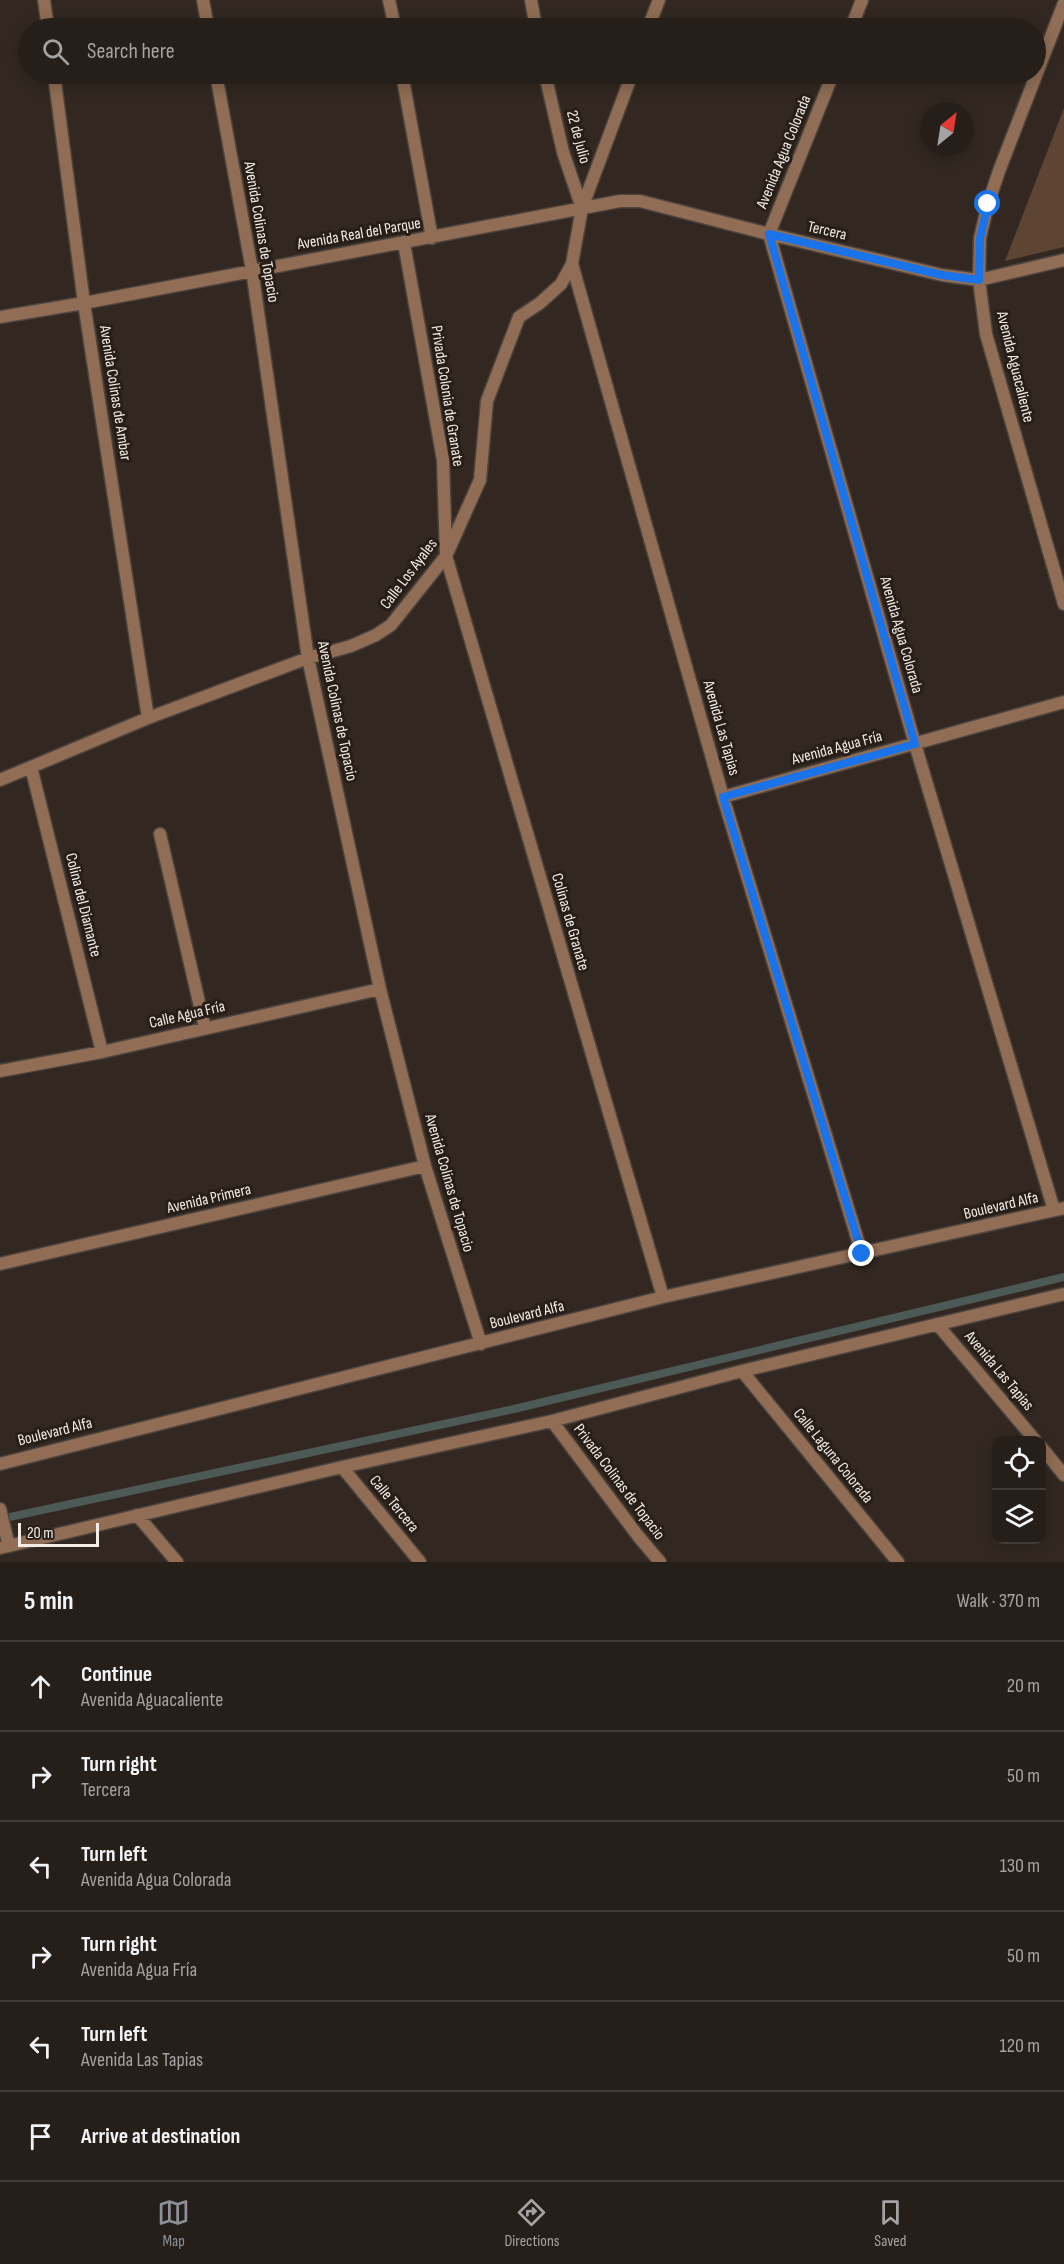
<!DOCTYPE html>
<meta charset="utf-8">
<style>
body{margin:0;font-family:"Sofia Sans Condensed",sans-serif;background:#322b26;color:#f1f3f6}
.controls{position:absolute;right:18px;bottom:18px;display:grid;overflow:hidden;border-radius:12px;box-shadow:0 3px 15px #0003}
.controls button{width:54px;height:54px;display:grid;place-items:center;padding:0;border:0;border-bottom:2px solid #423c38;background:#261e19;color:#f1f3f6;font:30px sans-serif}
.compass{position:absolute;left:920px;top:102px;width:54px;height:54px;border-radius:50%;background:#261e19;box-shadow:0 3px 15px #0003;rotate:30deg}
.scale{position:absolute;left:18px;bottom:15px;width:81px;box-sizing:border-box;padding-left:6px;border:3px solid #f2ece7;border-top:0;font-size:16px;line-height:21px;white-space:nowrap;color:#f2ece7;-webkit-text-stroke:4px #281e18;paint-order:stroke}
.stop{position:absolute;width:18px;height:18px;margin:-14px;border:4px solid #1a73e8;border-radius:50%;background:#fff}
.stop.end{background:#1a73e8;border-color:#fff;box-shadow:0 2px 6px #0008}
.list{margin:0;padding:0;list-style:none}
h2{display:flex;justify-content:space-between;align-items:center;height:78px;margin:0;padding:0 24px;font-size:26px}
h2 small{font-size:20px;font-weight:400;color:#a4a2a2}
.list li{display:grid;grid-template-columns:39px 1fr auto;gap:18px;align-items:center;box-sizing:border-box;height:90px;padding:0 24px;border-top:2px solid #423c38}
.list b{display:block;font-size:22px;white-space:nowrap}
.list p{margin:0;font-size:20px;white-space:nowrap;color:#a4a2a2}
.list em{font-size:20px;font-style:normal;color:#a4a2a2}
.icon{flex:none;width:33px;height:33px;fill:none;stroke:currentColor;stroke-width:2;stroke-linecap:round;stroke-linejoin:round}
.map{position:relative;flex:none;width:1064px;height:1562px;overflow:hidden}
.search{position:absolute;background:#261e19;box-shadow:0 3px 15px #0003;left:18px;right:18px;top:18px;height:66px;display:flex;align-items:center;gap:15px;box-sizing:border-box;padding:0 21px;border-radius:33px;color:#a4a2a2;font-size:22px}
.sheet{height:618px;background:#261e19}
nav{display:flex;justify-content:space-around;align-items:center;box-sizing:border-box;height:84px;border-top:2px solid #423c38;background:#261e19;font-size:16px;color:#a4a2a2}
nav a{display:grid;justify-items:center;gap:3px}
nav .on{color:#8c9099}
.map>svg:first-child{display:block}
.green{fill:#5e4432}
.lines{fill:none;stroke-linecap:round;stroke-linejoin:round}
.stream{stroke:#4c5957;stroke-width:8}
.minor-casing{stroke:#4d433d;stroke-width:15}
.minor{stroke:#906d54;stroke-width:12}
.route{stroke:#1a73e8;stroke-width:8}
.labels{text-anchor:middle;dominant-baseline:central;stroke-width:6;stroke-linejoin:round;paint-order:stroke}
.street-label{font-size:16px;fill:#f2ece7;stroke:#281e18}
</style>
<div class="map">
<svg width="1064" height="1562" viewBox="0 0 1064 1562">
<rect width="100%" height="100%" fill="#322821"/>
<path class="green" d="M1064,108V247L1005,261Z"/>
<g class="lines">
<path class="stream" d="M0,1519L514,1409L1064,1277"/>
<defs>
<path id="minor" d="M44,0L48,28
M203,0L208,28
M389,0L395,28
M531,0L536,28
M1064,3L999,171L988,204L980,238L979,280L986,334L1064,604
M648,28L659,0
M851,28L862,0
M54,74L84,303L148,718
M216,74L252,270L308,658L380,989L425,1166L481,1344
M402,74L432,238
M545,74L563,152L582,208
M632,74L582,208L572,264L723,797L862,1254
M833,74L769,234L915,744L1054,1210
M404,243L443,460L446,556L663,1297
M0,317L84,303L620,201H640L769,234L942,275L979,280L1064,260
M31,767L102,1052
M0,780L148,718L308,658L351,646L376,635L391,625L446,556L480,480L487,401L519,317L540,303L561,284L572,264
M723,797L1064,702
M160,834L205,1028
M0,1071L102,1052L380,989
M0,1264L425,1166
M937,1324L1035,1440
M742,1371L898,1562
M552,1421L638,1536L660,1562
M1042,1448L1064,1475
M0,1464L663,1297L1064,1208
M342,1467L420,1562
M0,1509L9,1546
M137,1515L177,1562
M0,1548L342,1467L552,1421L742,1371L1064,1294"/>
</defs>
<use href="#minor" class="minor-casing"/>
<use href="#minor" class="minor"/>
</g>
<g class="lines">
<path class="route" d="M862,1254L723,797L915,744L769,234L942,275L979,280L980,238L988,204"/>
</g>
<g class="labels">
<g class="street-label">
<text transform="translate(578 137) rotate(75)">22 de Julio</text>
<text transform="translate(784 152) rotate(-68)">Avenida Agua Colorada</text>
<text transform="translate(827 231) rotate(13)">Tercera</text>
<text transform="translate(261 232) rotate(80)">Avenida Colinas de Topacio</text>
<text transform="translate(359 234) rotate(-10)">Avenida Real del Parque</text>
<text transform="translate(1015 367) rotate(76)">Avenida Aguacaliente</text>
<text transform="translate(115 393) rotate(81)">Avenida Colinas de Ambar</text>
<text transform="translate(447 396) rotate(81)">Privada Colonia de Granate</text>
<text transform="translate(409 574) rotate(-53)">Calle Los Ayales</text>
<text transform="translate(901 635) rotate(74)">Avenida Agua Colorada</text>
<text transform="translate(337 711) rotate(78)">Avenida Colinas de Topacio</text>
<text transform="translate(721 728) rotate(74)">Avenida Las Tapias</text>
<text transform="translate(837 748) rotate(-15)">Avenida Agua Fría</text>
<text transform="translate(83 905) rotate(76)">Colina del Diamante</text>
<text transform="translate(570 922) rotate(74)">Colinas de Granate</text>
<text transform="translate(187 1015) rotate(-13)">Calle Agua Fría</text>
<text transform="translate(449 1183) rotate(74)">Avenida Colinas de Topacio</text>
<text transform="translate(209 1199) rotate(-13)">Avenida Primera</text>
<text transform="translate(1001 1206) rotate(-13)">Boulevard Alfa</text>
<text transform="translate(527 1315) rotate(-14)">Boulevard Alfa</text>
<text transform="translate(999 1371) rotate(50)">Avenida Las Tapias</text>
<text transform="translate(55 1432) rotate(-14)">Boulevard Alfa</text>
<text transform="translate(833 1456) rotate(51)">Calle Laguna Colorada</text>
<text transform="translate(619 1482) rotate(53)">Privada Colinas de Topacio</text>
<text transform="translate(394 1504) rotate(51)">Calle Tercera</text>
</g>
</g>
</svg>
<div class="controls">
<button><svg class="icon" aria-label="locate" viewBox="0 0 24 24"><circle cx="12" cy="12" r="6"/><path d="M12 2v4M12 18v4M2 12h4M18 12h4"/></svg></button>
<button><svg class="icon" aria-label="layers" viewBox="0 0 24 24"><path d="M12 4l9 5-9 5-9-5zM3 14l9 5 9-5"/></svg></button>
</div>
<svg class="compass" viewBox="-18 -18 36 36"><path d="M0-13l5 13h-10z" fill="#e53935"/><path d="M0 13l5-13h-10z" fill="#a4a2a2"/></svg>
<div class="scale">20 m</div>
<div class="stop" style="left:988px;top:204px"></div>
<div class="stop end" style="left:862px;top:1254px"></div>
<div class="search"><svg class="icon" aria-label="search" viewBox="0 0 24 24"><circle cx="10" cy="10" r="6"/><path d="M15 15l6 6"/></svg>Search here</div>
</div>
<section class="sheet">
<h2>5 min<small>Walk · 370 m</small></h2>
<ul class="list">
<li><svg class="icon" aria-label="ahead" viewBox="0 0 24 24"><path d="M12 20V5M6 11l6-6 6 6"/></svg><div><b>Continue</b><p>Avenida Aguacaliente</p></div><em>20 m</em></li>
<li><svg class="icon" aria-label="right" viewBox="0 0 24 24"><path d="M7 20v-9h11M14 6l5 5-5 5"/></svg><div><b>Turn right</b><p>Tercera</p></div><em>50 m</em></li>
<li><svg class="icon" aria-label="left" viewBox="0 0 24 24"><path d="M17 20v-9H6M10 6l-5 5 5 5"/></svg><div><b>Turn left</b><p>Avenida Agua Colorada</p></div><em>130 m</em></li>
<li><svg class="icon" aria-label="right" viewBox="0 0 24 24"><path d="M7 20v-9h11M14 6l5 5-5 5"/></svg><div><b>Turn right</b><p>Avenida Agua Fría</p></div><em>50 m</em></li>
<li><svg class="icon" aria-label="left" viewBox="0 0 24 24"><path d="M17 20v-9H6M10 6l-5 5 5 5"/></svg><div><b>Turn left</b><p>Avenida Las Tapias</p></div><em>120 m</em></li>
<li><svg class="icon" aria-label="arrive" viewBox="0 0 24 24"><path d="M6 21V4h12l-3 4 3 4H6"/></svg><div><b>Arrive at destination</b></div></li>
</ul>
</section>
<nav>
<a class="on"><svg class="icon" aria-label="map" viewBox="0 0 24 24"><path d="M3 6l6-2 6 2 6-2v14l-6 2-6-2-6 2zM9 4v14M15 6v14"/></svg>Map</a>
<a><svg class="icon" aria-label="directions" viewBox="0 0 24 24"><path d="M12 3l9 9-9 9-9-9zM9 14v-3h6M13 9l2 2-2 2"/></svg>Directions</a>
<a><svg class="icon" aria-label="saved" viewBox="0 0 24 24"><path d="M7 4h10v16l-5-4-5 4z"/></svg>Saved</a>
</nav>
